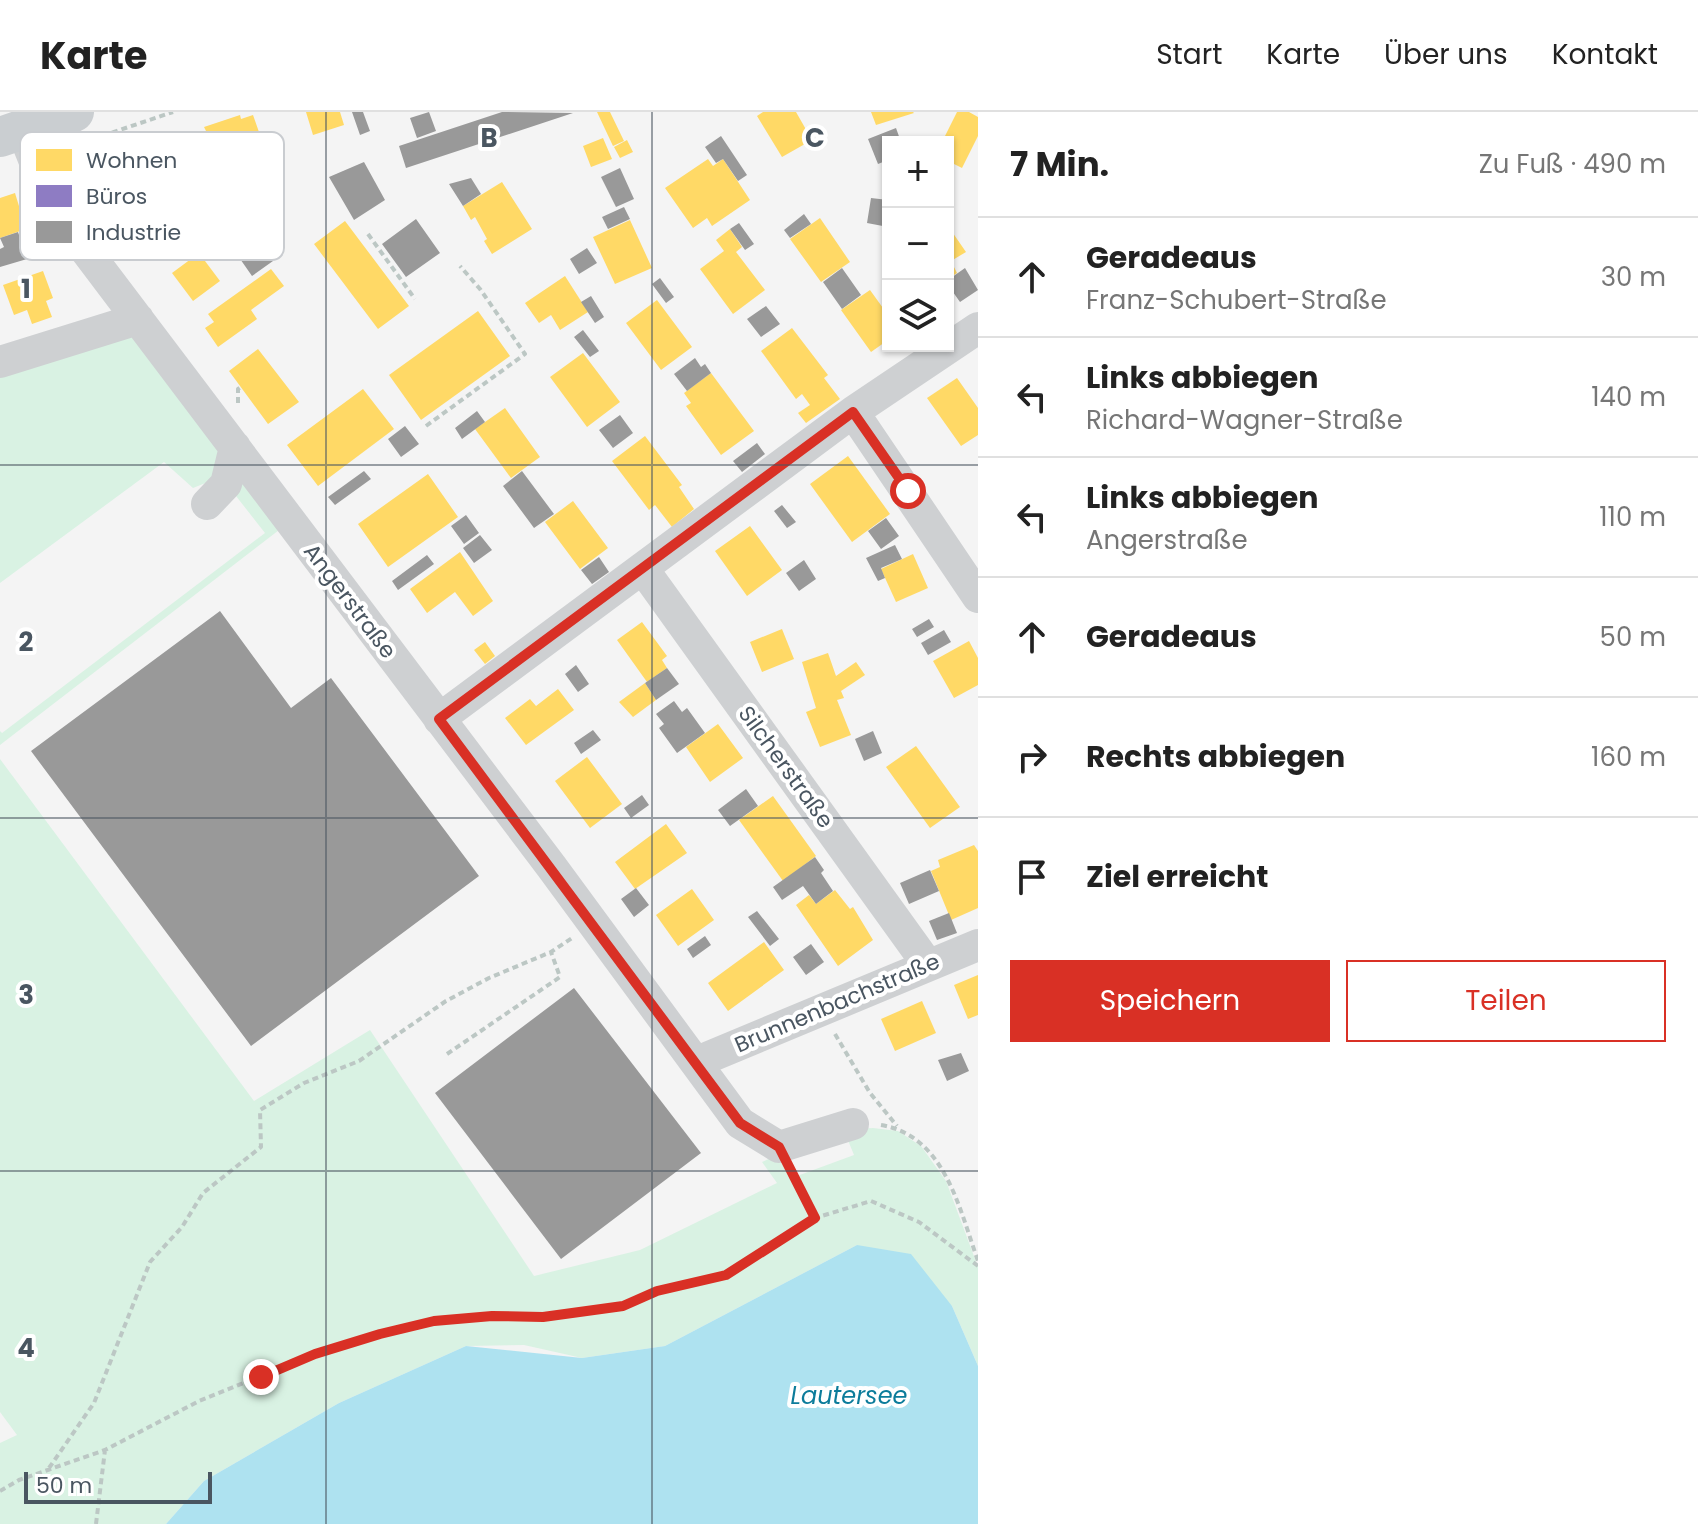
<!DOCTYPE html>
<html lang="de">
<meta charset="utf-8">
<style>
body{margin:0;font-family:Poppins,sans-serif;background:#f6f6f6;color:#222}
.controls{position:absolute;right:24px;top:24px;display:grid;overflow:hidden;border-radius:0px;box-shadow:0 2px 6px #0004}
.controls button{width:72px;height:72px;display:grid;place-items:center;padding:0;border:0;border-bottom:2px solid #e0e0e0;background:#fff;color:#222;font:40px sans-serif}
.scale{position:absolute;left:24px;bottom:20px;width:188px;box-sizing:border-box;padding-left:8px;border:4px solid #4a5661;border-top:0;font-size:22px;line-height:28px;white-space:nowrap;color:#4a5661;-webkit-text-stroke:6px #fff;paint-order:stroke}
.stop{position:absolute;width:24px;height:24px;margin:-18px;border:6px solid #d93025;border-radius:50%;background:#fff}
.stop.end{background:#d93025;border-color:#fff;box-shadow:0 2px 8px #0008}
.list{margin:0;padding:0;list-style:none}
h2{display:flex;justify-content:space-between;align-items:center;height:104px;margin:0;padding:0 32px;font-size:34px}
h2 small{font-size:26px;font-weight:400;color:#767676}
.list li{display:grid;grid-template-columns:52px 1fr auto;gap:24px;align-items:center;box-sizing:border-box;height:120px;padding:0 32px;border-top:2px solid #e0e0e0}
.list b{display:block;font-size:30px;white-space:nowrap}
.list p{margin:0;font-size:26px;white-space:nowrap;color:#767676}
.list em{font-size:26px;font-style:normal;color:#767676}
.actions{display:flex;gap:16px;padding:24px 32px}
.actions a{flex:1;padding:18px 0;border:2px solid #d93025;border-radius:0px;text-align:center;font-size:28px;color:#d93025}
.actions .main{background:#d93025;color:#fff}
.icon{flex:none;width:44px;height:44px;fill:none;stroke:currentColor;stroke-width:2;stroke-linecap:round;stroke-linejoin:round}
.map{position:relative;flex:none;width:978px;height:1412px;overflow:hidden}
header{display:flex;align-items:center;gap:48px;box-sizing:border-box;height:112px;padding:0 40px;background:#fff;border-bottom:2px solid #e0e0e0}
header strong{font-size:38px}
nav{display:flex;gap:44px;margin-inline-start:auto;font-size:28px}
main{display:flex}
aside{flex:1;background:#fff}
.map>svg:first-child{display:block}
.green{fill:#d9f2e3}
.water{fill:#aee2f0}
.homes{fill:#ffd966}
.industry{fill:#999}
.lines{fill:none;stroke-linecap:round;stroke-linejoin:round}
.path{stroke:#bcc7c4;stroke-width:4;stroke-dasharray:6 4;stroke-linecap:butt}
.minor{stroke:#ced0d2;stroke-width:32}
.major{stroke:#caced1;stroke-width:40}
.route{stroke:#d93025;stroke-width:10}
.grid{fill:none;stroke:#4a5661;stroke-width:2;stroke-opacity:0.55}
.labels{text-anchor:middle;dominant-baseline:central;stroke-width:8;stroke-linejoin:round;paint-order:stroke}
.street-label{font-size:22px;fill:#4a5661;stroke:#fff}
.water-label{font-size:24px;font-style:italic;fill:#0c7c9b;stroke:#fff}
.key{fill:#fff;stroke:#c9ccd0;stroke-width:2}
.key-label{font-size:22px;fill:#4a5661}
.grid-label{font-size:26px;text-anchor:middle;font-weight:bold;fill:#4a5661;stroke:#fff;stroke-width:8;stroke-linejoin:round;paint-order:stroke}
</style>
<header>
<strong>Karte</strong>
<nav><a>Start</a><a>Karte</a><a>Über uns</a><a>Kontakt</a></nav>
</header>
<main>
<div class="map">
<svg width="978" height="1412" viewBox="0 0 978 1412">
<rect width="100%" height="100%" fill="#f4f4f4"/>
<path class="green" d="M138,212L222,333L213,368L193,376L164,350L0,471V253Z
M244,362L283,415L0,633V619L2,621L265,421L236,384Z
M0,647L254,989L370,918L534,1164L640,1138L777,1071L762,1050L784,1040L797,1064L854,1043L845,1021L854,1017L873,1016L898,1019L921,1034L946,1069L978,1155V1254L952,1194L857,1133L665,1234L582,1246L524,1233L466,1234L339,1291L204,1369L166,1412H0V1331L17,1323L0,1300Z"/>
<path class="water" d="M857,1133L911,1142L952,1194L978,1254V1412H166L204,1369L339,1291L466,1234L582,1246L665,1234Z"/>
<path class="homes" d="M306,0H340L344,13L313,23Z
M597,0H610L624,29L613,34Z
M763,0H796L812,28L782,45L757,4Z
M871,0H913L914,1L876,13Z
M957,0H969L978,5V24L962,56L948,49V30H942Z
M240,3L241,7L253,3L268,46L262,48L264,55L244,62L241,54L206,67L201,53L191,56L181,28L206,19L204,15Z
M603,26L612,47L591,55L583,34Z
M627,28L633,40L620,46L614,35Z
M708,47L713,54L723,47L750,88L712,114L707,106L693,116L665,76Z
M502,70L532,117L492,142L484,129L487,127L475,105L471,108L463,94Z
M15,81L26,117L0,126V86Z
M820,106L850,150L821,170L790,127Z
M630,108L652,156L615,172L593,125Z
M345,109L409,194L378,217L314,132Z
M948,114L966,140L951,149L957,161L948,167Z
M730,117L742,135L736,140L765,178L733,202L700,157L724,139L716,128Z
M199,141L220,169L193,189L172,161Z
M271,157L284,174L251,198L257,207L218,235L205,216L214,210L208,202Z
M43,159L53,186L46,189L52,205L32,212L27,198L14,203L3,173Z
M565,164L588,200L560,218L551,203L539,211L525,191Z
M870,178L888,203V228L871,240L841,198Z
M657,188L692,235L661,258L626,211Z
M478,199L510,244L421,308L389,263Z
M792,216L828,263L824,266L840,287L806,311L798,301L810,293L802,282L796,287L761,239Z
M258,237L299,290L268,312L229,259Z
M583,241L620,290L587,315L550,265Z
M711,261L754,319L721,343L686,294L691,291L684,281Z
M957,266L978,296V323L961,334L927,286Z
M363,277L394,317L318,374L287,333Z
M505,296L540,345L511,366L475,317Z
M645,324L682,373L679,375L694,397L672,415L655,393L649,398L612,349Z
M848,344L890,402L852,430L810,372Z
M428,362L458,405L388,455L358,412Z
M573,389L608,436L580,457L545,410Z
M750,414L782,458L747,484L715,439Z
M460,440L493,489L473,504L455,480L427,501L410,477Z
M913,442L928,476L896,490L881,457Z
M642,510L667,544L662,548L667,556L647,570L617,528Z
M782,517L794,547L762,560L750,530Z
M969,529L978,546V573L954,586L933,549Z
M485,530L495,544L485,552L474,538Z
M828,541L836,564L856,550L865,563L841,579L844,586L837,588L851,623L820,635L806,600L816,596L802,550Z
M645,571L656,588L633,605L619,590Z
M558,577L574,598L526,633L505,606L530,587L536,594Z
M718,612L743,646L710,670L686,635Z
M916,634L960,695L930,716L886,655Z
M587,645L622,692L590,716L555,669Z
M773,684L816,744L783,769L739,708Z
M666,712L687,741L635,777L615,750Z
M974,733L978,739V796L951,808L931,759L940,755L938,748Z
M692,777L714,808L678,834L656,803Z
M835,778L850,797L853,795L873,828L838,854L796,793L809,783L816,792Z
M764,830L784,858L728,899L708,871Z
M978,863V903L968,907L954,873Z
M922,889L936,921L895,939L881,907Z"/>
<path class="industry" d="M352,0H363L370,19L360,23Z
M429,0L436,19L417,26L410,6Z
M502,0L573,1L406,56L399,34Z
M896,16L901,30H888V48L878,52L868,27Z
M721,24L747,63L738,69L723,47L716,51L705,35Z
M364,50L385,88L354,108L329,65Z
M620,56L634,87L616,95L601,65Z
M471,66L481,82L463,94L449,72Z
M871,86L888,88V115L867,111Z
M624,95L630,107L608,117L602,105Z
M804,102L811,112L790,126L784,118Z
M416,107L440,141L406,165L382,132Z
M739,111L754,132L745,138L730,117Z
M18,120L27,147L0,155V137L4,135L0,126Z
M257,126L273,149L252,164L236,141Z
M587,136L597,151L579,162L570,147Z
M842,156L861,183L842,197L823,170Z
M965,156L978,178L960,190L948,173V168Z
M660,166L674,185L666,191L652,172Z
M591,184L604,205L595,211L581,190Z
M766,194L780,212L761,225L747,207Z
M583,218L599,239L590,245L574,225Z
M695,246L701,255L705,252L711,261L687,279L674,262Z
M477,299L485,310L462,327L455,316Z
M620,303L633,321L613,336L599,318Z
M405,314L419,332L401,345L388,327Z
M757,331L765,342L742,360L733,349Z
M364,359L371,367L335,393L328,385Z
M522,359L554,402L534,416L503,374Z
M782,393L796,410L787,416L774,399Z
M466,403L479,421L464,432L451,414Z
M886,406L899,424L881,437L868,419Z
M480,423L492,438L474,451L463,436Z
M895,433L902,447L881,456L885,466L878,469L866,446Z
M427,443L434,452L398,478L392,469Z
M599,445L609,460L592,472L581,458Z
M804,448L816,467L799,479L786,461Z
M220,499L291,596L331,566L479,764L251,934L31,639Z
M929,507L934,515L917,525L912,517Z
M944,518L951,530L928,543L921,531Z
M576,553L589,572L578,580L565,562Z
M667,556L679,572L656,588L645,571Z
M674,589L682,600L687,596L705,621L677,641L659,616L664,612L656,602Z
M593,618L601,628L581,642L574,631Z
M873,619L882,641L864,649L855,627Z
M746,677L758,694L730,714L718,698Z
M642,683L649,693L631,706L624,696Z
M815,745L824,758L821,761L833,779L816,792L803,774L782,788L773,775Z
M930,758L939,779L909,792L900,771Z
M636,776L649,793L634,805L621,787Z
M757,799L779,827L770,834L748,805Z
M949,801L957,821L937,828L929,809Z
M705,824L711,833L693,846L687,837Z
M811,832L824,850L806,863L793,845Z
M574,876L701,1041L561,1147L435,981Z
M961,941L969,959L947,969L938,948Z"/>
<g class="lines">
<path class="path" d="M93,27L173,0
M368,122L415,187
M238,291V277L241,275
M426,314L525,242L480,177L460,154
M835,922L870,981L897,1014
M447,942L560,865L551,840
M881,1013C945,1024 959,1096 978,1149
M791,1059L815,1106
M49,1356L94,1291L150,1150L182,1115L203,1081L261,1035L260,998L304,971L359,949L446,889L489,866L551,840L572,826
M0,1379L19,1368L105,1338L199,1289L315,1242L380,1222L434,1209L492,1204L543,1205L623,1194L657,1179L726,1163L815,1106L871,1089L919,1110L978,1154
M96,1412L105,1338"/>
<path class="minor" d="M22,17L53,95L551,754L740,1011L779,1035L853,1012
M0,250L138,207
M853,300L978,485
M207,392L226,372L235,335
M643,457L928,853
M439,607L853,300L978,216
M697,950L978,833"/>
<path class="major" d="M0,25L74,0"/>
</g>
<g class="lines">
<path class="route" d="M261,1265L315,1242L380,1222L434,1209L492,1204L543,1205L623,1194L657,1179L726,1163L815,1106L779,1035L740,1011L439,607L853,300L908,379"/>
</g>
<path class="grid" d="M326,0V1412M652,0V1412M0,353H978M0,706H978M0,1059H978"/>
<g class="labels">
<g class="street-label">
<text transform="translate(350 489) rotate(53)">Angerstraße</text>
<text transform="translate(786 655) rotate(54)">Silcherstraße</text>
<text transform="translate(837 891) rotate(-23)">Brunnenbachstraße</text>
</g>
<g class="water-label">
<text x="849" y="1283">Lautersee</text>
</g>
</g>
<rect x="20" y="20" width="264" height="128" rx="12" class="key"/>
<rect x="36" y="37" width="36" height="22" fill="#ffd966"/>
<rect x="36" y="73" width="36" height="22" fill="#8e7cc3"/>
<rect x="36" y="109" width="36" height="22" fill="#999"/>
<g class="key-label">
<text x="86" y="56">Wohnen</text>
<text x="86" y="92">Büros</text>
<text x="86" y="128">Industrie</text>
</g>
<g class="grid-label">
<text x="489" y="35">B</text>
<text x="815" y="35">C</text>
<text x="26" y="186">1</text>
<text x="26" y="539">2</text>
<text x="26" y="892">3</text>
<text x="26" y="1245">4</text>
</g>
</svg>
<div class="controls">
<button>+</button>
<button>−</button>
<button><svg class="icon" aria-label="layers" viewBox="0 0 24 24"><path d="M12 4l9 5-9 5-9-5zM3 14l9 5 9-5"/></svg></button>
</div>
<div class="scale">50 m</div>
<div class="stop" style="left:908px;top:379px"></div>
<div class="stop end" style="left:261px;top:1265px"></div>
</div>
<aside>
<h2>7 Min.<small>Zu Fuß · 490 m</small></h2>
<ul class="list">
<li><svg class="icon" aria-label="ahead" viewBox="0 0 24 24"><path d="M12 20V5M6 11l6-6 6 6"/></svg><div><b>Geradeaus</b><p>Franz-Schubert-Straße</p></div><em>30 m</em></li>
<li><svg class="icon" aria-label="left" viewBox="0 0 24 24"><path d="M17 20v-9H6M10 6l-5 5 5 5"/></svg><div><b>Links abbiegen</b><p>Richard-Wagner-Straße</p></div><em>140 m</em></li>
<li><svg class="icon" aria-label="left" viewBox="0 0 24 24"><path d="M17 20v-9H6M10 6l-5 5 5 5"/></svg><div><b>Links abbiegen</b><p>Angerstraße</p></div><em>110 m</em></li>
<li><svg class="icon" aria-label="ahead" viewBox="0 0 24 24"><path d="M12 20V5M6 11l6-6 6 6"/></svg><div><b>Geradeaus</b></div><em>50 m</em></li>
<li><svg class="icon" aria-label="right" viewBox="0 0 24 24"><path d="M7 20v-9h11M14 6l5 5-5 5"/></svg><div><b>Rechts abbiegen</b></div><em>160 m</em></li>
<li><svg class="icon" aria-label="arrive" viewBox="0 0 24 24"><path d="M6 21V4h12l-3 4 3 4H6"/></svg><div><b>Ziel erreicht</b></div></li>
</ul>
<div class="actions"><a class="main">Speichern</a><a>Teilen</a></div>
</aside>
</main>
